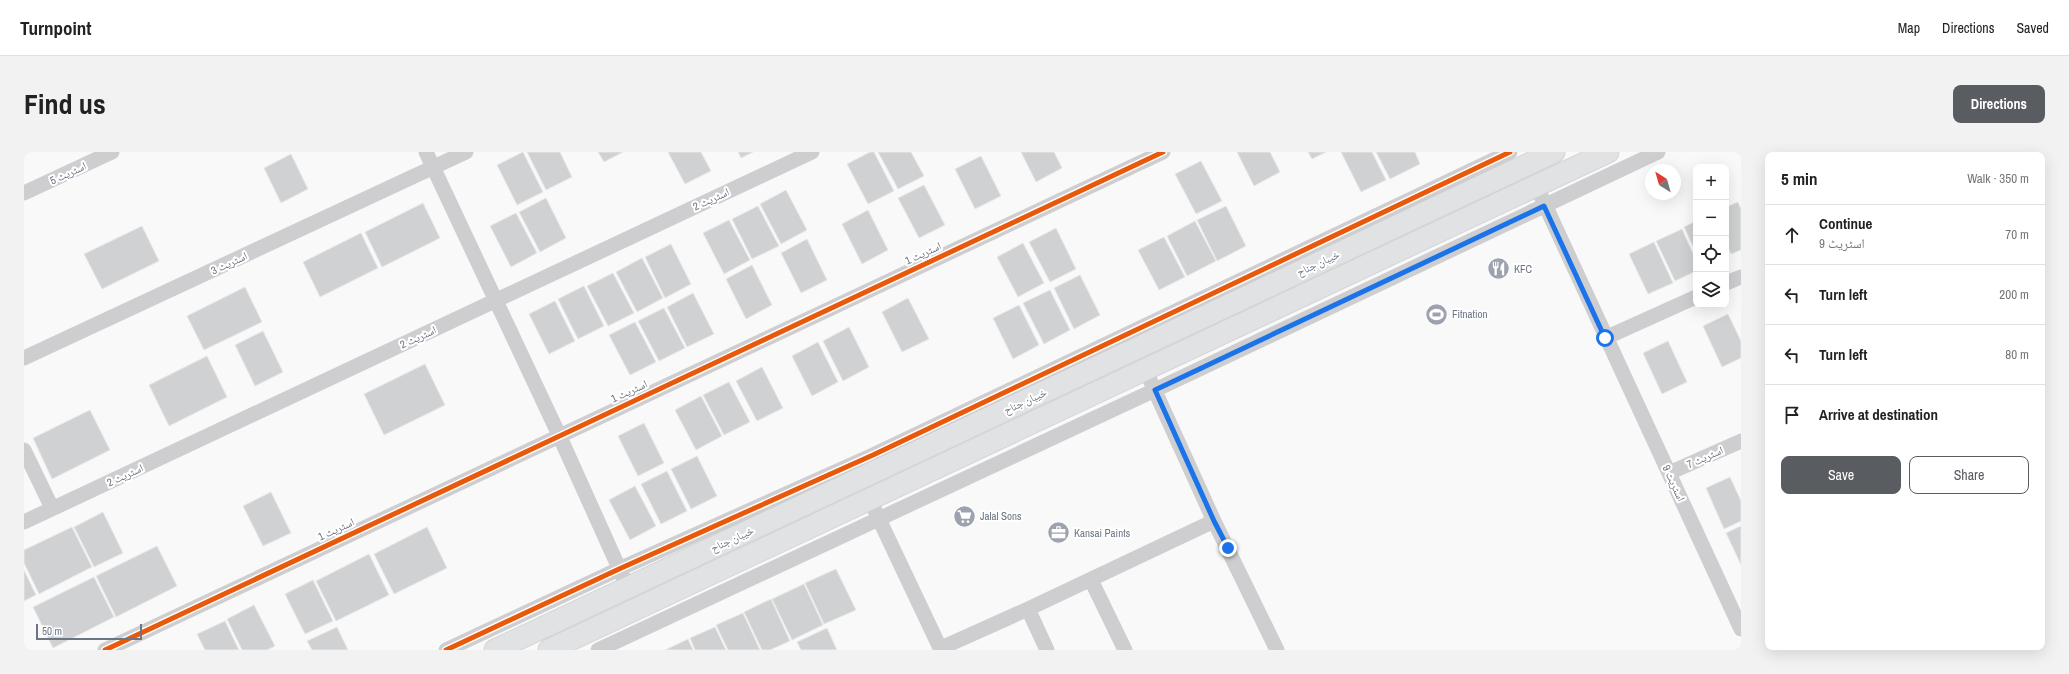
<!DOCTYPE html>
<meta charset="utf-8">
<style>
body{margin:0;font-family:"Archivo Narrow","Noto Naskh Arabic",sans-serif;background:#f2f2f2;color:#222}
.controls{position:absolute;right:12px;top:12px;display:grid;overflow:hidden;border-radius:8px;box-shadow:0 4px 16px #0002}
.controls button{width:36px;height:36px;display:grid;place-items:center;padding:0;border:0;border-bottom:1px solid #e0e0e0;background:#fff;color:#222;font:20px sans-serif}
.compass{position:absolute;left:1621px;top:12px;width:36px;height:36px;border-radius:50%;background:#fff;box-shadow:0 4px 16px #0002;rotate:323deg}
.scale{position:absolute;left:12px;bottom:10px;width:106px;box-sizing:border-box;padding-left:4px;border:2px solid #6c7585;border-top:0;font-size:11px;line-height:14px;white-space:nowrap;color:#6c7585;-webkit-text-stroke:3px #fff;paint-order:stroke}
.stop{position:absolute;width:12px;height:12px;margin:-9px;border:3px solid #1a73e8;border-radius:50%;background:#fff}
.stop.end{background:#1a73e8;border-color:#fff;box-shadow:0 1px 4px #0008}
.list{margin:0;padding:0;list-style:none}
h2{display:flex;justify-content:space-between;align-items:center;height:52px;margin:0;padding:0 16px;font-size:17px}
h2 small{font-size:13px;font-weight:400;color:#767676}
.list li{display:grid;grid-template-columns:26px 1fr auto;gap:12px;align-items:center;box-sizing:border-box;height:60px;padding:0 16px;border-top:1px solid #e0e0e0}
.list b{display:block;font-size:15px;white-space:nowrap}
.list p{margin:0;font-size:13px;white-space:nowrap;color:#767676}
.list em{font-size:13px;font-style:normal;color:#767676}
.actions{display:flex;gap:8px;padding:12px 16px}
.actions a{flex:1;padding:9px 0;border:1px solid #595c61;border-radius:8px;text-align:center;font-size:14px;color:#595c61}
.actions .main{background:#595c61;color:#fff}
.icon{flex:none;width:22px;height:22px;fill:none;stroke:currentColor;stroke-width:2;stroke-linecap:round;stroke-linejoin:round}
.map{position:relative;flex:none;width:1717px;height:498px;overflow:hidden;border-radius:8px}
header{display:flex;align-items:center;gap:24px;box-sizing:border-box;height:56px;padding:0 20px;background:#fff;border-bottom:1px solid #e0e0e0}
header strong{font-size:19px}
nav{display:flex;gap:22px;margin-inline-start:auto;font-size:14px}
.intro{display:flex;align-items:center;justify-content:space-between;box-sizing:border-box;height:96px;padding:0 24px}
h1{margin:0;font-size:28px}
.button{padding:10px 18px;border-radius:8px;background:#595c61;color:#fff;font-size:14px;font-weight:700}
main{display:flex;gap:24px;padding:0 24px}
aside{flex:1;background:#fff;border-radius:8px;box-shadow:0 4px 16px #0002}
.map>svg:first-child{display:block}
.building{fill:#d0d1d2;stroke:#e8e8e8}
.lines{fill:none;stroke-linecap:round;stroke-linejoin:round}
.secondary-casing{stroke:#d5d5d6;stroke-width:23}
.minor{stroke:#ceced0;stroke-width:15}
.secondary{stroke:#e1e2e3;stroke-width:21}
.cycleway-casing{stroke:#fff;stroke-width:8}
.cycleway{stroke:#e8590c;stroke-width:5}
.route{stroke:#1a73e8;stroke-width:5}
.labels{text-anchor:middle;dominant-baseline:central;stroke-width:4;stroke-linejoin:round;paint-order:stroke}
.street-label{font-size:11px;fill:#6c7585;stroke:#fff}
.poi-label{font-size:11px;fill:#6c7585;stroke:#fff;text-anchor:start}
</style>
<header>
<strong>Turnpoint</strong>
<nav><a>Map</a><a>Directions</a><a>Saved</a></nav>
</header>
<div class="intro"><h1>Find us</h1><a class="button">Directions</a></div>
<main>
<div class="map">
<svg width="1717" height="498" viewBox="0 0 1717 498">
<rect width="100%" height="100%" fill="#f9f9f9"/>
<path class="building" d="M499,0L519,40L493,53L473,13Z
M503,0H536L548,25L522,38Z
M574,0H599L580,10Z
M644,0H677L687,19L661,32Z
M714,0H729L717,6Z
M846,0H850L870,39L844,52L823,12Z
M854,0H887L900,24L874,37Z
M997,0H1030L1038,16L1012,30Z
M1213,0H1246L1256,20L1230,34Z
M1284,0H1302L1288,7Z
M1317,0H1348L1362,28L1337,40Z
M1352,0H1391L1396,12L1366,27Z
M267,2L284,37L257,51L240,16Z
M957,4L977,44L951,57L931,17Z
M1177,9L1198,49L1172,62L1151,22Z
M900,33L921,73L895,86L874,46Z
M762,38L783,78L757,92L736,52Z
M522,46L542,86L516,100L495,60Z
M1714,50L1717,57V98L1707,102L1702,91V55Z
M399,51L416,86L358,115L341,80Z
M734,54L755,94L728,107L708,67Z
M1202,54L1222,94L1193,109L1173,68Z
M844,58L864,98L838,112L818,72Z
M492,61L513,101L487,115L466,74Z
M705,68L726,108L700,122L679,81Z
M1171,69L1192,109L1163,124L1143,84Z
M1672,69V101L1660,75Z
M118,74L135,109L78,137L60,102Z
M1032,76L1052,117L1026,130L1005,90Z
M1658,77L1672,108V119L1651,129L1632,89Z
M337,81L354,116L296,145L279,110Z
M1140,85L1161,125L1135,138L1114,98Z
M783,87L803,128L777,141L757,101Z
M1630,90L1649,131L1624,142L1605,102Z
M999,91L1020,131L994,145L973,105Z
M647,92L667,132L641,146L621,105Z
M618,106L639,146L613,160L592,120Z
M728,113L748,153L722,167L702,127Z
M589,121L610,161L584,174L563,134Z
M1056,123L1076,163L1050,177L1030,136Z
M560,134L580,174L554,187L534,147Z
M221,135L238,170L180,198L163,164Z
M1026,138L1046,178L1020,192L999,151Z
M669,141L690,182L663,195L643,155Z
M884,146L905,187L878,200L858,160Z
M531,149L551,189L525,202L505,162Z
M995,153L1015,193L989,207L969,166Z
M640,156L661,196L635,209L614,169Z
M1704,162L1717,189V206L1698,215L1679,174Z
M611,170L632,210L606,223L585,183Z
M825,175L845,215L819,229L799,189Z
M239,179L259,220L231,234L211,193Z
M1644,189L1663,230L1638,242L1619,201Z
M794,190L814,230L788,244L768,204Z
M183,204L203,245L145,274L125,233Z
M401,212L421,253L360,283L340,242Z
M738,215L759,256L733,269L712,229Z
M705,230L726,270L700,283L679,243Z
M677,244L698,284L672,298L651,258Z
M66,258L86,298L28,327L9,286Z
M620,271L640,311L614,324L594,284Z
M673,304L693,344L667,357L647,317Z
M643,319L663,359L637,372L617,332Z
M1706,325L1717,349V369L1700,377L1682,336Z
M611,334L632,374L606,388L585,348Z
M247,340L267,381L239,394L219,354Z
M79,360L99,401L70,415L50,375Z
M1717,374V413L1702,381Z
M48,375L68,415L15,442L0,411V398Z
M403,375L423,416L370,442L350,402Z
M133,394L153,434L92,465L72,424Z
M345,402L365,443L312,469L292,429Z
M812,417L832,458L800,472L781,431Z
M0,418L12,443L0,449Z
M70,425L90,465L29,496L9,455Z
M289,428L309,469L281,482L261,442Z
M780,432L799,473L768,488L748,447Z
M747,447L766,489L746,498H738L720,460Z
M230,453L251,494L243,498H218L203,467Z
M719,461L736,498H704L692,473Z
M201,469L215,498H181L173,482Z
M313,475L324,498H288L283,489Z
M691,475L702,498H671L666,486Z
M803,476L813,498H777L773,490Z
M664,487L669,498H641Z"/>
<g class="lines">
<defs>
<path id="secondary" d="M471,498L1530,0
M525,498L1584,0"/>
</defs>
<use href="#secondary" class="secondary-casing"/>
<path class="minor" d="M402,0L535,283L599,425
M0,41L88,0
M1517,44L1717,477
M1702,131L1717,125
M1581,186L1672,145
M0,206L442,0
M1121,217L1190,369L1253,498
M0,298L28,356
M1645,321L1717,289
M846,348L917,498
M0,370L788,0
M1067,428L1101,498
M1004,457L1023,498
M917,496L1004,457L1190,369
M81,498L1139,0
M422,498L595,417L849,303L1486,0
M574,498L1131,238L1634,0"/>
<use href="#secondary" class="secondary"/>
<defs>
<path id="cycleway" d="M81,498L1139,0
M422,498L595,417L849,303L1486,0"/>
</defs>
<use href="#cycleway" class="cycleway-casing"/>
<use href="#cycleway" class="cycleway"/>
</g>
<g class="lines">
<path class="route" d="M1204,396L1190,369L1131,238L1520,54L1581,186"/>
</g>
<defs>
<symbol id="restaurant-disc" viewBox="-11 -11 22 22"><circle r="9.5" fill="#9da3ae" stroke="#fff"/><path d="M-5-6h1v4h1v-4h1v4h1v-4h1v5L-1.5 .5V6h-2V.5L-5-1ZM5-6V6H3V1.5H1.5Q1.5-4 5-6Z" fill="#fff"/></symbol>
<symbol id="stadium-disc" viewBox="-11 -11 22 22"><circle r="9.5" fill="#9da3ae" stroke="#fff"/><path d="M0-5a6.5 5 0 1 0 0 10a6.5 5 0 1 0 0-10ZM-3.5-1.8h7v3.6h-7Z" fill="#fff"/></symbol>
<symbol id="supermarket-disc" viewBox="-11 -11 22 22"><circle r="9.5" fill="#9da3ae" stroke="#fff"/><path d="M-6-5.5h2.5l.6 2H6L4.5 2H-2.5L-4.4-4H-6ZM-1.5 3.2a1.3 1.3 0 1 0 .1 0ZM3 3.2a1.3 1.3 0 1 0 .1 0Z" fill="#fff"/></symbol>
<symbol id="office-disc" viewBox="-11 -11 22 22"><circle r="9.5" fill="#9da3ae" stroke="#fff"/><path d="M-6-3h4V-5.5h4V-3h4V5H-6ZM-1-4.5V-3h2v-1.5ZM-6 0V1H6V0Z" fill="#fff"/></symbol>
</defs>
<g fill-rule="evenodd">
<use href="#restaurant-disc" x="1462" y="104" width="25" height="25"/>
<use href="#stadium-disc" x="1400" y="150" width="25" height="25"/>
<use href="#supermarket-disc" x="928" y="352" width="25" height="25"/>
<use href="#office-disc" x="1022" y="368" width="25" height="25"/>
</g>
<g class="labels">
<g class="street-label">
<text transform="translate(44 21) rotate(-25)">اسٹریٹ 5</text>
<text transform="translate(687 47) rotate(-25)">اسٹریٹ 2</text>
<text transform="translate(899 101) rotate(-25)">اسٹریٹ 1</text>
<text transform="translate(205 111) rotate(-25)">اسٹریٹ 3</text>
<text transform="translate(1294 111) rotate(-25)">خیبان جناح</text>
<text transform="translate(394 185) rotate(-25)">اسٹریٹ 2</text>
<text transform="translate(605 239) rotate(-25)">اسٹریٹ 1</text>
<text transform="translate(1001 249) rotate(-25)">خیبان جناح</text>
<text transform="translate(1681 305) rotate(-24)">اسٹریٹ 7</text>
<text transform="translate(101 323) rotate(-25)">اسٹریٹ 2</text>
<text transform="translate(1650 331) rotate(65)">اسٹریٹ 9</text>
<text transform="translate(312 377) rotate(-25)">اسٹریٹ 1</text>
<text transform="translate(708 387) rotate(-25)">خیبان جناح</text>
</g>
<g class="poi-label">
<text x="1490" y="117">KFC</text>
<text x="1428" y="162">Fitnation</text>
<text x="956" y="364">Jalal Sons</text>
<text x="1050" y="381">Kansai Paints</text>
</g>
</g>
</svg>
<div class="controls">
<button>+</button>
<button>−</button>
<button><svg class="icon" aria-label="locate" viewBox="0 0 24 24"><circle cx="12" cy="12" r="6"/><path d="M12 2v4M12 18v4M2 12h4M18 12h4"/></svg></button>
<button><svg class="icon" aria-label="layers" viewBox="0 0 24 24"><path d="M12 4l9 5-9 5-9-5zM3 14l9 5 9-5"/></svg></button>
</div>
<svg class="compass" viewBox="-18 -18 36 36"><path d="M0-13l5 13h-10z" fill="#e53935"/><path d="M0 13l5-13h-10z" fill="#767676"/></svg>
<div class="scale">50 m</div>
<div class="stop" style="left:1581px;top:186px"></div>
<div class="stop end" style="left:1204px;top:396px"></div>
</div>
<aside>
<h2>5 min<small>Walk · 350 m</small></h2>
<ul class="list">
<li><svg class="icon" aria-label="ahead" viewBox="0 0 24 24"><path d="M12 20V5M6 11l6-6 6 6"/></svg><div><b>Continue</b><p>اسٹریٹ 9</p></div><em>70 m</em></li>
<li><svg class="icon" aria-label="left" viewBox="0 0 24 24"><path d="M17 20v-9H6M10 6l-5 5 5 5"/></svg><div><b>Turn left</b></div><em>200 m</em></li>
<li><svg class="icon" aria-label="left" viewBox="0 0 24 24"><path d="M17 20v-9H6M10 6l-5 5 5 5"/></svg><div><b>Turn left</b></div><em>80 m</em></li>
<li><svg class="icon" aria-label="arrive" viewBox="0 0 24 24"><path d="M6 21V4h12l-3 4 3 4H6"/></svg><div><b>Arrive at destination</b></div></li>
</ul>
<div class="actions"><a class="main">Save</a><a>Share</a></div>
</aside>
</main>
